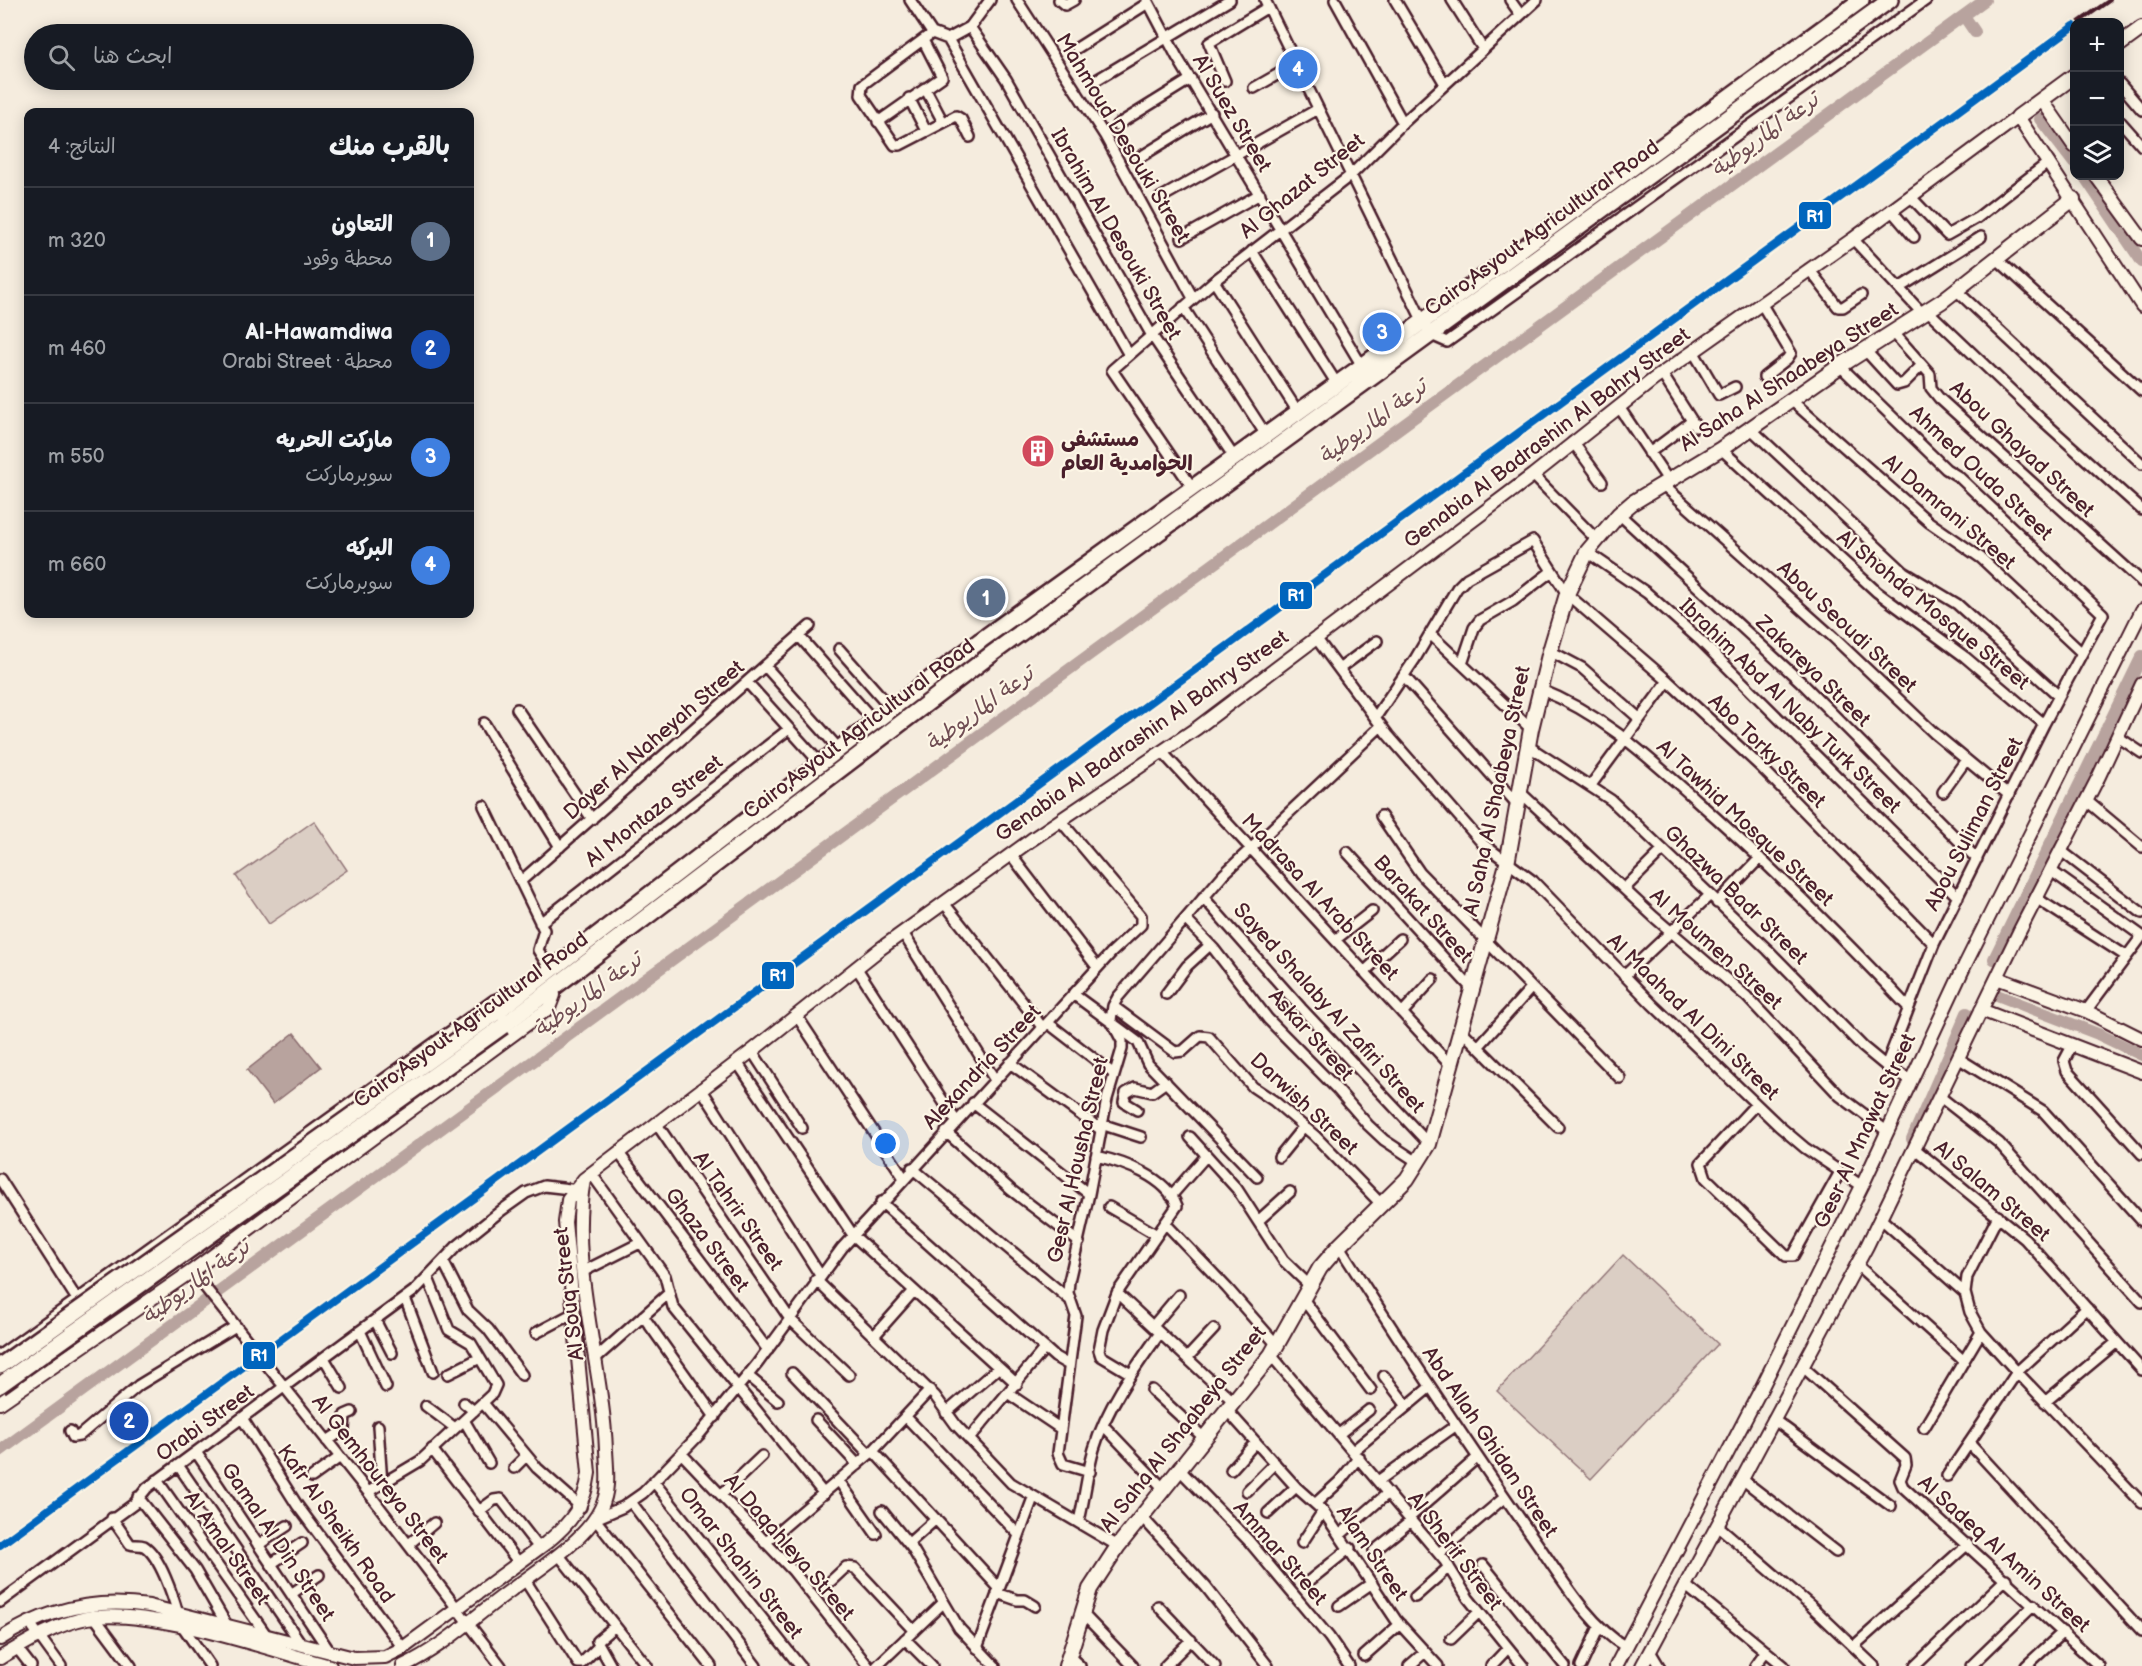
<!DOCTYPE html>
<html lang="ar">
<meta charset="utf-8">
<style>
body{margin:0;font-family:"Balsamiq Sans","Playpen Sans Arabic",sans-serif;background:#242831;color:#f1f3f6;direction:rtl}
.controls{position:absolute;right:18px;top:18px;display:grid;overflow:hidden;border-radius:12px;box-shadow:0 3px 15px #0003}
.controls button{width:54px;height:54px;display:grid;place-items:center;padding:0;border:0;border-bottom:2px solid #363941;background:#171b24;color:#f1f3f6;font:30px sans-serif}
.you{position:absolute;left:886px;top:1144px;width:21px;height:21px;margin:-15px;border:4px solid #fff;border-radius:50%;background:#1a73e8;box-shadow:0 0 0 9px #1a73e833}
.badge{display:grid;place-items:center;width:39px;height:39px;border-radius:50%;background:#d1495b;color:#fff;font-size:20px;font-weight:700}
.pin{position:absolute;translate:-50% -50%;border:3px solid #fff;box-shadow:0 2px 6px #0006}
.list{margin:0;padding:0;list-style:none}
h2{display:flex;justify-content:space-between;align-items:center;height:78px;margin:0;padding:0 24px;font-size:26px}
h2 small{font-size:20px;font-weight:400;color:#9ea1a6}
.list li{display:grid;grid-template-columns:39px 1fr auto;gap:18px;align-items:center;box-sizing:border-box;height:108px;padding:0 24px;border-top:2px solid #363941}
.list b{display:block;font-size:22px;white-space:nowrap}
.list p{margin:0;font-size:20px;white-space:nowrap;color:#9ea1a6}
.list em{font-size:20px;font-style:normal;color:#9ea1a6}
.icon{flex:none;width:33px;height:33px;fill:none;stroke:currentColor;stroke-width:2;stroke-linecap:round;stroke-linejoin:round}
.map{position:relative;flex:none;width:2142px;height:1666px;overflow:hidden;direction:ltr}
.search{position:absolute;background:#171b24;box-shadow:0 3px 15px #0003;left:24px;top:24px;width:450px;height:66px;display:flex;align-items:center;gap:15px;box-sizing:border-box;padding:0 21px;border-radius:33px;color:#9ea1a6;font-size:22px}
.panel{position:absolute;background:#171b24;box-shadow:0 3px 15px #0003;left:24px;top:108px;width:450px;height:510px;border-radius:12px;direction:rtl}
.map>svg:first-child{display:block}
.green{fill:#dbcec4;stroke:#927678;stroke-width:1.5}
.water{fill:#b8a39e;stroke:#8c6e70;stroke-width:1.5}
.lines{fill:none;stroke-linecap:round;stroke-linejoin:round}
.canal{stroke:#b8a39e;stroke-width:12}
.minor-casing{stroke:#4a1f2b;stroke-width:14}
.tertiary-casing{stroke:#4a1f2b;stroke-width:16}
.secondary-casing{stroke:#4a1f2b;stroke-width:18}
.trunk-casing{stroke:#4a1f2b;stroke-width:20}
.minor{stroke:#fcf5e5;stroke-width:9}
.tertiary{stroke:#fcf5e5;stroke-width:12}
.secondary{stroke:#fcf5e5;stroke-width:14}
.trunk{stroke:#fcf5e5;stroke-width:15}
.rail{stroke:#4a1f2b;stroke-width:4}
.trunk-bridge-casing{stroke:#4a1f2b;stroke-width:20;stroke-linecap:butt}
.trunk-bridge{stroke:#fcf5e5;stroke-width:15}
.rail-1-casing{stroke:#fcf5e5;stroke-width:12}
.rail-1{stroke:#0065bd;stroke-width:8}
.labels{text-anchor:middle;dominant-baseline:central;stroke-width:4.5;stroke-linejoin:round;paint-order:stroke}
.street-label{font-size:21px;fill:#4a1f2b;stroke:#fcf5e5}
.poi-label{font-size:21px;font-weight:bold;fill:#4a1f2b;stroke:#fcf5e5;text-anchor:start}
.water-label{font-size:22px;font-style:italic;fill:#704d53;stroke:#fcf5e5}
.line-badge{stroke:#fcf5e5;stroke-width:2}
.badge-label{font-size:16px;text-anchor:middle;font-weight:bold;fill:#fff}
</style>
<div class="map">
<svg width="2142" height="1666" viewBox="0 0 2142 1666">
<rect width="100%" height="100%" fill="#f5ecde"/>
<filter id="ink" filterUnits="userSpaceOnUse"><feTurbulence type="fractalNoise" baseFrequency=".0167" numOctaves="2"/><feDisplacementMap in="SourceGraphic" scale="12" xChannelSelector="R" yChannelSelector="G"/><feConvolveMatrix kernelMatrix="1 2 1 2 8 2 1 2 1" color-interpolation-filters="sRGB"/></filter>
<g filter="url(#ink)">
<path class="green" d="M314,821L347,870L269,924L236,876Z
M1623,1255L1718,1344L1591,1479L1497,1391Z"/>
<path class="water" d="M294,1033L321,1067L273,1104L247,1070Z"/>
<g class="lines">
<path class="canal" d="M1964,16L1975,32
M2040,119L2074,163
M2084,176L2142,262
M1994,959L2142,656
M1997,995L2098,1034L2142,1055
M1912,1139L1967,1013
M0,1451L1985,0"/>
<defs>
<path id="minor" d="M910,0L932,33L948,39L970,27L990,0
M1017,0L1105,136L1193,298
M1059,0L1065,5L1074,0
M1147,0L1177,57L1362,366
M1265,0L1422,320L1431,335L1447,342L1926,0
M1335,0L1403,123
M1395,0L1445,84
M1452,0L1483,49
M1510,0L1520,14
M970,27L1006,79L1151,334L1234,457
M932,33L862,85L861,95L895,145H900L956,116L961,119L970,137
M948,39L1129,355
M1077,48L1148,3
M1225,81L1209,43L1268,7
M1093,82L1230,0
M2120,84L2142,110
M925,88L943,122
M1254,88L1296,64
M909,98L926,131
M2120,121L2142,146
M878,122L942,77L923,40
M1117,125L1191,79
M1137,159L1212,113
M1910,196L1947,235L1977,218L2049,162
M1160,198L1318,109
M1891,210L1914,237
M1182,238L1260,194
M1853,239L1923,314
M1252,251L1337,384
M1997,259L2142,391
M1809,269L1838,307H1843L1861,295
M1214,281L1298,412
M1899,288L1981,237
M1957,291L2142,464
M1761,303L1791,353L1787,359L1764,377
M1183,307L1266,435
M1928,311L2042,420L2142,510
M1893,332L1930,374L1931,388L1939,398L2142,582
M1865,350L1897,385L1904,383L1922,365
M1693,351L1719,395L1735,387
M1840,366L1946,469L1959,477L2103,614L2044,724L1934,944L1886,1066
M1662,374L1696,427
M1791,400L1929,522L1981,558L2082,653
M1619,407L1668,480
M1751,429L1904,572L1957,604L2059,696
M1573,442L1602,482
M1721,449L1877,592L1965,657L2044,724
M1649,453L1692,421
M1533,475L1596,539
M1662,484L1833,637L1934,733L2009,795
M1192,487L1112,370L1214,281L1351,175L1403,123L1537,0
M1619,514L1801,682L1977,859
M1587,552L1647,593L1702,642L1958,897
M1430,634L1531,729
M799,636L874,721
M1316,638L1388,735L1483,844L1533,881L1652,1004L1779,1126L1805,1148L1862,1186
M839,649L891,708
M1550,651L1582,668L1640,719
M1462,664L1474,628L1480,620L1513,601L1552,571
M765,666L839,749
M1339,669L1377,641
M1404,676L1518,805
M747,682L820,763
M1539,689C1601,713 1647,756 1695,799C1770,865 1840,935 1908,1007
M517,709L592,819
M1375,718L1415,659L1457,588L1467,578L1533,541L1567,594L1668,681L1762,768L1934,944
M484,723L560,847
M2118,737L2142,753
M1528,746L1611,800L1768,950L1863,1047L1886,1066L1911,1080
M1163,753L1451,1066
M1591,785L1668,681
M1520,792L1654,917L1747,997L1840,1096L1888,1132
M1943,792L1966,760
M2087,801L2142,847
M484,806L544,930L538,950L551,971
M1381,816L1420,873L1620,1078
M2060,850L2142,913
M1347,852L1473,990
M1011,855L1097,967
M2050,870L2142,936L2086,1011
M521,881L810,626
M1624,889L1663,850
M1203,897L1301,1008L1429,1144
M2036,898L2126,956
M944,903L1043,1028
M1717,903L1760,858
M1186,920L1214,949L1268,1019L1336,1088L1368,1125L1384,1140L1419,1163
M540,923L789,729
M903,933L995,1080
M1335,940L1372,911
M856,967L956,1121
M1364,972L1400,939
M1624,976L1709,896
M1073,994L1138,1042L1148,1064L1257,1177
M1166,994L1187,966L1210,945
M1113,1006L1175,1052L1183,1051L1200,1036L1209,1037L1253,1087L1274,1101L1315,1136L1382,1205
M1402,1013L1433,979
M797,1016L904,1178
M1048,1023L1114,1074
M1461,1030L1558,1127
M2072,1046L2064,1061L2067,1071L2142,1154
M1478,1047L1531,988
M752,1051L802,1128
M1958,1058L2043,1111L2142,1221
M737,1062L853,1235L1017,1384
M1010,1063L1100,1129
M702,1090L820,1275
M1939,1096L1999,1143L2142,1302
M973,1103L1089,1194
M1756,1104L1701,1163L1706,1178L1786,1256H1793L1840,1172
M1137,1110L1124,1102L1126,1093L1135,1088L1152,1092L1166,1082
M656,1123L790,1319L849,1375
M1101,1124L1141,1137
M946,1132L1011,1190L1079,1242
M1190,1137L1237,1189L1283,1260L1310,1286
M1914,1148L2025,1239L2142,1370
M618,1152L768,1350
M1096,1156C1123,1162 1167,1177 1177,1206L1117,1293L1103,1330L1099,1350L1101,1356L1131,1374
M1279,1157L1304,1126
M912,1168L1069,1299
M591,1173L665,1276L673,1307L824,1494
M0,1179L80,1304
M1171,1196L1206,1156
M881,1202L1055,1357L1069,1365
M1109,1207L1157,1235
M1998,1216L1967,1277L1965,1293L1970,1312L1981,1332L2017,1372L2142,1503
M1880,1218L1965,1293
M1258,1221L1290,1192
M1165,1223L1227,1288L1277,1345
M1339,1246C1401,1343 1464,1439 1530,1533C1557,1570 1586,1624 1626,1647
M443,1261L468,1310L488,1329L522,1375
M1856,1264L1964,1361
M192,1271L368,1492L501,1666
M584,1271L640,1243
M816,1280L935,1396L956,1425L1011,1483L1118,1546
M1117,1293L1233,1401
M405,1298L433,1372
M1303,1299L1371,1390
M643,1316L715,1417
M375,1320L392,1353
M1153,1326L1179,1295
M360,1331L386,1387
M536,1333L574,1313
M874,1336L913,1292
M0,1355L494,1000L519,990
M1271,1355L1445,1561L1468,1598L1523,1666
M324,1358L342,1388
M596,1358L668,1294
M1187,1358L1214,1329
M1802,1366L1905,1458L1906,1465L1900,1480L1903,1487L2099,1666
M792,1373L869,1454
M448,1374L478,1359
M748,1376L778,1401
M1384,1376L1407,1406
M1152,1390L1203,1437
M1009,1394L1061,1429
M2045,1402L2117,1342
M464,1403L474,1411
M483,1403L537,1468L581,1507
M426,1406L455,1428
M1226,1409L1296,1487L1323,1511L1396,1620L1438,1666
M946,1413L998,1368
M906,1417L1019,1535
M242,1418L297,1505L403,1648
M1773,1419L1891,1506
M464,1420L489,1463
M816,1420L858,1465
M1103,1425L1163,1488
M378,1426L382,1484
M1924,1428L1981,1332
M70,1431L73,1437L79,1436L139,1385L236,1326
M1339,1434L1369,1410
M969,1439L1045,1348
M327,1441L344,1430L345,1415L352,1412
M1969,1443L2142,1631
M432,1449L519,1563
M873,1451L999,1588
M1353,1451L1430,1387
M196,1452L330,1652
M682,1454L793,1571L868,1666
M178,1465L302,1645
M514,1468L526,1456
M1178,1468L1248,1540L1329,1637L1349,1666
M1231,1470L1256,1442
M1090,1472L1063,1464L1058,1453L1076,1316L1068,1293L1069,1281L1089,1194L1107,1099L1122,1049V1041L1111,1020L1113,1006L1118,997L1224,874L1381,726
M1947,1476L2017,1372L2087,1308
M312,1477L340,1457
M1742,1479L1836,1552
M157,1480L267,1636
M839,1481L876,1534
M1378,1481L1455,1426
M654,1482L800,1666
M1247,1491L1275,1463
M368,1492L420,1461L492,1394L496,1385L471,1343L449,1330L428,1278
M721,1495L762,1456
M138,1497L195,1570L228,1627
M631,1502L756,1666
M1316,1503L1339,1482L1359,1457
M479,1511L494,1500L501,1499L539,1548
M882,1511L912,1548L959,1628L995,1666
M1268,1513L1296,1487
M1141,1516L1206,1587L1268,1666
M112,1518L130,1544C134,1546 139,1544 144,1546C160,1556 173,1596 178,1614
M1409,1518L1477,1458
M1079,1521C1085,1497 1087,1472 1094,1449C1107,1406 1135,1368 1160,1333
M1717,1525L1811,1606L1874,1666
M1341,1534L1388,1493
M765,1543L873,1451L930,1390
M909,1543L936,1519
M1302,1543L1323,1511
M409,1544L434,1523
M258,1545L287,1526
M1374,1551L1411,1521
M1439,1553L1505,1497
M558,1554L647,1666
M271,1564L302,1543
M1483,1565L1565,1666
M525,1580L578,1663H582L599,1646
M831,1581L846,1567L855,1568L914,1631
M1309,1581L1350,1548
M1685,1585L1784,1666
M997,1593L1017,1600H1025L1035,1606
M291,1594L319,1575
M1415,1597L1449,1567
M0,1602L134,1504L147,1488L414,1291L456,1247L502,1210L526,1193L544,1186L579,1190
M1158,1606L1215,1666
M1339,1606L1372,1583
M1082,1613L1133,1666
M93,1615L131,1666
M29,1622L61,1666
M183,1627L210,1666
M905,1639L932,1666
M1451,1639L1479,1612
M1854,1646L1968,1544
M17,1648L31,1666
M977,1648L1033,1498
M1650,1651L1659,1666
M1364,1656L1400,1624
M1070,1657L1080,1666
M611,1666L597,1641L615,1626
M711,1666L595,1519L623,1507L643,1493L699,1435L757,1364L842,1248L1111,953L1141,925V916L1060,820
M877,1666L943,1603
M1165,1666L1191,1640
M1409,1666L1425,1652
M1491,1666L1508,1648
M1581,1666L1599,1627
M1755,1666L1766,1651
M1915,1666L2006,1579
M1971,1666L2034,1605
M2026,1666L2063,1632"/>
<path id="tertiary" d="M2042,100L2074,146
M2096,176L2142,239
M1997,978L2086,1011L2142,1039
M1981,1010L2142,1072
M0,1403L192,1271L549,1008L554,995L553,988
M0,1639C46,1609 95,1598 149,1606L354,1658L385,1657L403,1648L546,1543C571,1523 585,1505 589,1473L565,1222L568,1200L584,1179L752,1051L880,949L1031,840L1197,728L1533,475L1653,380L1853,239L2018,117L2142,306
M0,1658C27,1642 56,1624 87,1618C149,1607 267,1649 330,1666
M403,1666C442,1648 476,1615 511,1590C538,1570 587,1539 601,1508C610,1490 607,1470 606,1450C603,1365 568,1263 584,1180
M1616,1666L1761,1389L1862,1186L1964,967L2142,610
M1642,1666L1867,1246L2019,932L2099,776L2142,684"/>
<path id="secondary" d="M2120,44L2142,28
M2018,117L2074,76
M1066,1666L1090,1589L1118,1546L1271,1355L1320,1268L1339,1246L1407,1179L1429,1144L1507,864L1531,729L1550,651L1567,594L1587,552L1619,514L1632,503L1721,449L1840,366L1942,301L2073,199"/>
<path id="trunk" d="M494,1014L981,640L1362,366L1861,0
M503,1026L993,653L1890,0"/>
</defs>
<use href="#minor" class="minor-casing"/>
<use href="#tertiary" class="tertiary-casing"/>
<use href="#secondary" class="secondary-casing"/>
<use href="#trunk" class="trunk-casing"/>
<use href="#minor" class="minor"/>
<use href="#tertiary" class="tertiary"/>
<use href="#secondary" class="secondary"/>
<use href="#trunk" class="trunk"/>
<path class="rail" d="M2079,22L2110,0
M0,1545L2074,26"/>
<defs>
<path id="trunk-bridge" d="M0,1366L494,1014
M0,1385L503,1026"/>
</defs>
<use href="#trunk-bridge" class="trunk-bridge-casing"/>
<use href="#trunk-bridge" class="trunk-bridge"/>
<defs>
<path id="rail-1" d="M0,1545L2074,26"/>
</defs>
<use href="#rail-1" class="rail-1-casing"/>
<use href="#rail-1" class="rail-1"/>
</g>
</g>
<defs>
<symbol id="building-disc" viewBox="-11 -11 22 22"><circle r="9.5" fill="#d1495b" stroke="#fcf5e5"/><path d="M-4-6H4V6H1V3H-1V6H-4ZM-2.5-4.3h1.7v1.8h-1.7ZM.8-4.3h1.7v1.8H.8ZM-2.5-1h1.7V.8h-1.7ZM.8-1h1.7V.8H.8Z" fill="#fff"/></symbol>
</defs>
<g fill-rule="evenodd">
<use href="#building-disc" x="1019" y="432" width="38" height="38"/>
</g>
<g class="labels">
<g class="street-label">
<text transform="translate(1232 113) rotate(59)">Al Suez Street</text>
<text transform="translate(1123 138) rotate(59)">Mahmoud Desouki Street</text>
<text transform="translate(1302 186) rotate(-39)">Al Ghazat Street</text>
<text transform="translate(1542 228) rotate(-36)">Cairo,Asyout Agricultural Road</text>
<text transform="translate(1116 234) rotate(60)">Ibrahim Al Desouki Street</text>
<text transform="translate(1789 377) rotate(-33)">Al Saha Al Shaabeya Street</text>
<text transform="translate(1547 438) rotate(-37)">Genabia Al Badrashin Al Bahry Street</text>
<text transform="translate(2022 449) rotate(43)">Abou Ghayad Street</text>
<text transform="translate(1981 473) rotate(43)">Ahmed Ouda Street</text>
<text transform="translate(1949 512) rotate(40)">Al Damrani Street</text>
<text transform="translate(1933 610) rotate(39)">Al Shohda Mosque Street</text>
<text transform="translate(1847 627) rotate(43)">Abou Seoudi Street</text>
<text transform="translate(1813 671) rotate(44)">Zakareya Street</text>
<text transform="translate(1790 706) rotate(44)">Ibrahim Abd Al Naby Turk Street</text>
<text transform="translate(859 729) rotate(-37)">Cairo,Asyout Agricultural Road</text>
<text transform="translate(1142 736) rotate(-35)">Genabia Al Badrashin Al Bahry Street</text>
<text transform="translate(654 740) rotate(-41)">Dayer Al Naheyah Street</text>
<text transform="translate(1767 751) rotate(44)">Abo Torky Street</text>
<text transform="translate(1497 791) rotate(-78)">Al Saha Al Shaabeya Street</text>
<text transform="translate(654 811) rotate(-38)">Al Montaza Street</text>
<text transform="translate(1745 823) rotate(43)">Al Tawhid Mosque Street</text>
<text transform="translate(1974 824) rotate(-63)">Abou Suliman Street</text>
<text transform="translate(1736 895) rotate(44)">Ghazwa Badr Street</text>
<text transform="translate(1320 897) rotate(47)">Madrasa Al Arab Street</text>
<text transform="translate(1423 909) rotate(48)">Barakat Street</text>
<text transform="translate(1716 949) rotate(42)">Al Moumen Street</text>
<text transform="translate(1329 1008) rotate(48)">Sayed Shalaby Al Zafiri Street</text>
<text transform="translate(1693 1017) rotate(44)">Al Maahad Al Dini Street</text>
<text transform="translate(471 1020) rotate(-36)">Cairo,Asyout Agricultural Road</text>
<text transform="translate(1311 1035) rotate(48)">Askar Street</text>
<text transform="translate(982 1067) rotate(-47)">Alexandria Street</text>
<text transform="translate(1304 1104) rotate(43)">Darwish Street</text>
<text transform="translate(1865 1131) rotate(-65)">Gesr Al Mnawat Street</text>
<text transform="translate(1078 1160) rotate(-77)">Gesr Al Housha Street</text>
<text transform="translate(1992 1191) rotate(40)">Al Salam Street</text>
<text transform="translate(738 1211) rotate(55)">Al Tahrir Street</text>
<text transform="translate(707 1240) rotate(53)">Ghaza Street</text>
<text transform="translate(569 1294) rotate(-97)">Al Souq Street</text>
<text transform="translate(205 1423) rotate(-36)">Orabi Street</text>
<text transform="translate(1183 1429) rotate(-52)">Al Saha Al Shaabeya Street</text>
<text transform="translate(1490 1442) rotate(56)">Abd Allah Ghidan Street</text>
<text transform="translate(380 1479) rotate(52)">Al Gemhoureya Street</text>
<text transform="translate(336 1524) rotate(55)">Kafr Al Sheikh Road</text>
<text transform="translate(278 1542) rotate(56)">Gamal Al Din Street</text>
<text transform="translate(789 1547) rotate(49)">Al Daqahleya Street</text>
<text transform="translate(227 1548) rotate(55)">Al Amal Street</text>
<text transform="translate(1455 1551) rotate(53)">Al Sherif Street</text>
<text transform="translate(1280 1553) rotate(49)">Ammar Street</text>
<text transform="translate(1372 1553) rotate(56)">Alam Street</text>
<text transform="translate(2004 1554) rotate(42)">Al Sadeq Al Amin Street</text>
<text transform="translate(741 1563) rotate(52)">Omar Shahin Street</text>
</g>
<g class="poi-label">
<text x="1061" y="439">مستشفى<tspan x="1061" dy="24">الحوامدية العام</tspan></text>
</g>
<g class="water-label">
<text transform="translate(1765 135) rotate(-36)">ترعة الماريوطية</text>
<text transform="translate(1373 422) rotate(-36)">ترعة الماريوطية</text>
<text transform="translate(980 709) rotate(-36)">ترعة الماريوطية</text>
<text transform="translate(588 995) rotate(-36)">ترعة الماريوطية</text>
<text transform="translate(196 1282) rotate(-36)">ترعة الماريوطية</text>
</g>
</g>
<g class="line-badge">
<rect x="1798" y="201" width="34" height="29" rx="6" fill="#0065bd"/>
<rect x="1279" y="581" width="34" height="29" rx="6" fill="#0065bd"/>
<rect x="761" y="961" width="34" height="29" rx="6" fill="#0065bd"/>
<rect x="242" y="1341" width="34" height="29" rx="6" fill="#0065bd"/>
</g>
<g class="badge-label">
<text x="1815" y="222">R1</text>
<text x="1296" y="601">R1</text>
<text x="778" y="981">R1</text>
<text x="259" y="1361">R1</text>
</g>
</svg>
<div class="controls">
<button>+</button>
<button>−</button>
<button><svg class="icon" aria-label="layers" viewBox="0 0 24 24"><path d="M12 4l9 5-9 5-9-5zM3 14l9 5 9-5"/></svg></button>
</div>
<div class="you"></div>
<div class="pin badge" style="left:986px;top:598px;background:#5c6f8a">1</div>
<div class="pin badge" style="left:129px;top:1421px;background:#1a4fb4">2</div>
<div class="pin badge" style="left:1382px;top:332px;background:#3f7fe0">3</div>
<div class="pin badge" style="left:1298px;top:69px;background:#3f7fe0">4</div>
<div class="search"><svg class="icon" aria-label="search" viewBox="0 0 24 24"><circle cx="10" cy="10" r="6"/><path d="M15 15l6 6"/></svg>ابحث هنا</div>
<section class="panel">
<h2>بالقرب منك<small>النتائج: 4</small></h2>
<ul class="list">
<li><span class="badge" style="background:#5c6f8a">1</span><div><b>التعاون</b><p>محطة وقود</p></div><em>320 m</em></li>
<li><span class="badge" style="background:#1a4fb4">2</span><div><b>Al-Hawamdiwa</b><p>محطة · Orabi Street</p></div><em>460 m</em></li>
<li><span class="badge" style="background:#3f7fe0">3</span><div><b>ماركت الحريه</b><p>سوبرماركت</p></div><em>550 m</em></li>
<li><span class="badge" style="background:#3f7fe0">4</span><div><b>البركه</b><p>سوبرماركت</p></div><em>660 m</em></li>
</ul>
</section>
</div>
